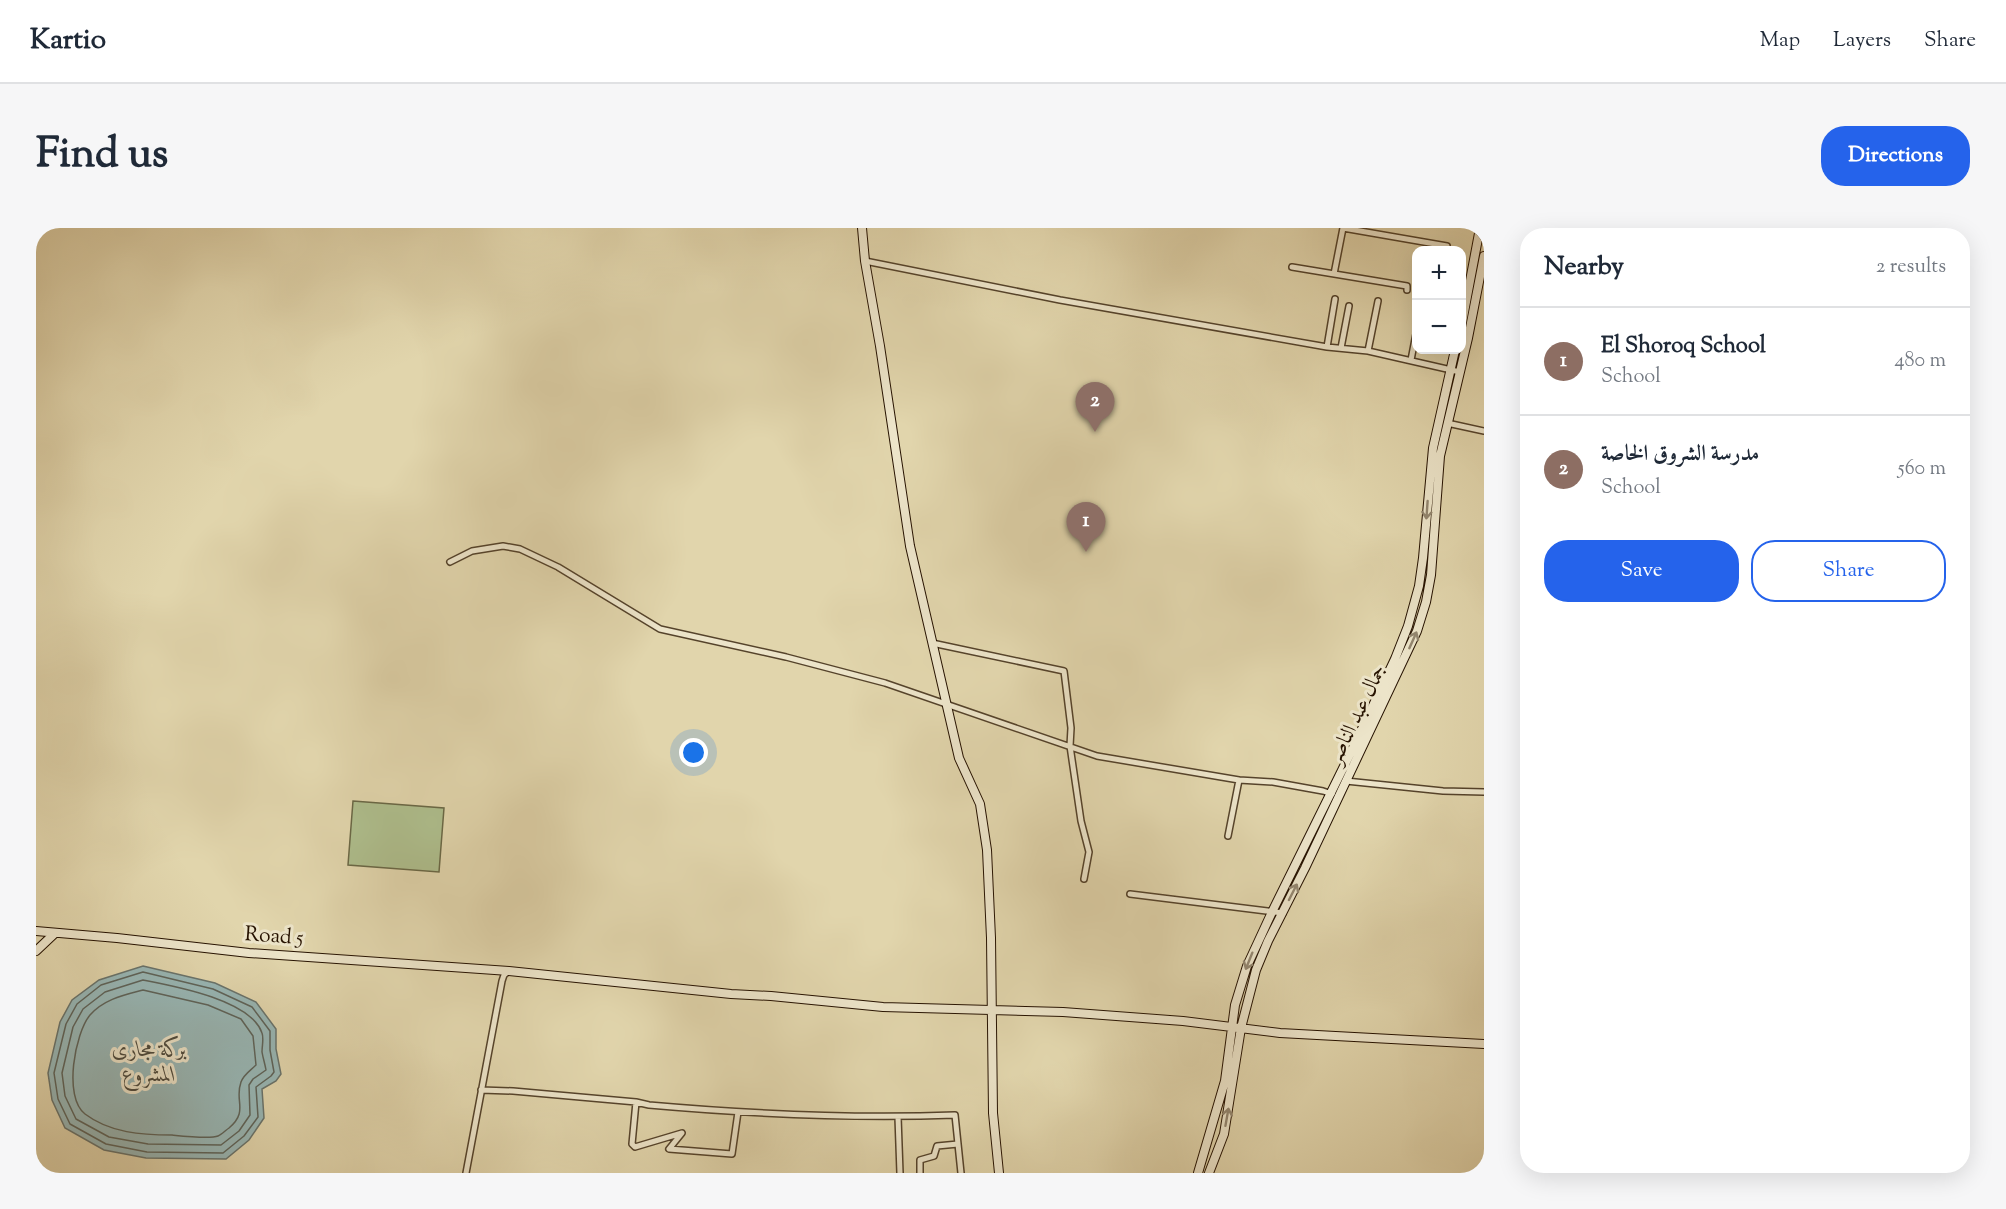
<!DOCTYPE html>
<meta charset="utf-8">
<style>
body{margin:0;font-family:"Sorts Mill Goudy",Amiri,serif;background:#f6f6f7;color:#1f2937}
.controls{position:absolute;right:18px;top:18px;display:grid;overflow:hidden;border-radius:12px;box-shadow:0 6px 24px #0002}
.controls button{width:54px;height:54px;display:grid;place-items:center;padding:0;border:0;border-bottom:2px solid #e0e1e3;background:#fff;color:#1f2937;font:30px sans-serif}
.you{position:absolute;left:658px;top:525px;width:21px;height:21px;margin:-15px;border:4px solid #fff;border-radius:50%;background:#1a73e8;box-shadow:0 0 0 9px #1a73e833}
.badge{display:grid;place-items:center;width:39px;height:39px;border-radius:50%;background:#2563eb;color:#fff;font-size:20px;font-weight:700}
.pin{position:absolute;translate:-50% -50px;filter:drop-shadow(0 2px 3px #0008)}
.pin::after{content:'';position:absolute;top:32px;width:21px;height:18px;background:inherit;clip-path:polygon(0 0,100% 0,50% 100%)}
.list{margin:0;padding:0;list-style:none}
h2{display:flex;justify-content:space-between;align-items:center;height:78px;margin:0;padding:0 24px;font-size:26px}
h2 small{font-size:20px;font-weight:400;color:#747a83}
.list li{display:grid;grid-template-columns:39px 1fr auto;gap:18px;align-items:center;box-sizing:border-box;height:108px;padding:0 24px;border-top:2px solid #e0e1e3}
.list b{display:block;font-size:22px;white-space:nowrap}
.list p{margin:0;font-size:20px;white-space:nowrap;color:#747a83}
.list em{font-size:20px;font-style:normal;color:#747a83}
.actions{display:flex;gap:12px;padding:18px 24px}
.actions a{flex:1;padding:14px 0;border:2px solid #2563eb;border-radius:24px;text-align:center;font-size:21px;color:#2563eb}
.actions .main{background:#2563eb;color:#fff}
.map{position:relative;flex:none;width:1448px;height:945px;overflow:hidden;border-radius:24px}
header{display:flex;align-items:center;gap:36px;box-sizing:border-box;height:84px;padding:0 30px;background:#fff;border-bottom:2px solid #e0e1e3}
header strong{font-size:28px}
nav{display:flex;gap:33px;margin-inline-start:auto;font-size:21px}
.intro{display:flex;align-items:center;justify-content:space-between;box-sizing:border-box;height:144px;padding:0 36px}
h1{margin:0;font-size:42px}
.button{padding:15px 27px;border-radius:24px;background:#2563eb;color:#fff;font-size:21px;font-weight:700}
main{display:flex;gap:36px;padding:0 36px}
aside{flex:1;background:#fff;border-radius:24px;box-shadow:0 6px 24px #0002}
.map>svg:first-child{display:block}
.green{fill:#aebe8d;stroke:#6a6846;stroke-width:1.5}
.water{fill:#98b6b4;stroke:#6a746c;stroke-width:1.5}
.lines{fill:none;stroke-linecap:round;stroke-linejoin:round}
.shore{stroke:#5f645a;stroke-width:1.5}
.street-casing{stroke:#55432b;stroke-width:8}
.secondary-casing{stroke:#261200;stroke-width:10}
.street{stroke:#ece4c9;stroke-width:5}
.secondary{stroke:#ece4c9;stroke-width:8}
.oneway{stroke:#93866f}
.labels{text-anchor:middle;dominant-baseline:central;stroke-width:6;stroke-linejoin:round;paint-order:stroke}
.street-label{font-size:21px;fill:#261200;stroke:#ece4c9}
.water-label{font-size:22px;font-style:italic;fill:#4e4b3f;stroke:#ece4c9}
</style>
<header>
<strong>Kartio</strong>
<nav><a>Map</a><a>Layers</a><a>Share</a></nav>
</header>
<div class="intro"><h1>Find us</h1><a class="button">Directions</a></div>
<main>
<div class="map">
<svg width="1448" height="945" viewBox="0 0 1448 945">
<rect width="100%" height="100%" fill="#e1d5ac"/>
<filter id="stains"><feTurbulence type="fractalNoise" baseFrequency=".00333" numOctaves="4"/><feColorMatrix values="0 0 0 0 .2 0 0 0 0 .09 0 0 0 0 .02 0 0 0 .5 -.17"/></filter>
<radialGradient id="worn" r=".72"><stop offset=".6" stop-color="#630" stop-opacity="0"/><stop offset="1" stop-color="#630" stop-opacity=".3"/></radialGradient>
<path class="green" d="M317,573L408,580L403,644L312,637Z"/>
<path class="water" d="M107,738L179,755L220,774L240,801V821L245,846L240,853L226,861L228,890L213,912L190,931L110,930L68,922L29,900L16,872L12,845L24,794L36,772L63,752Z"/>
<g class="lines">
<path class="shore" d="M107,744L177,761L216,779L234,803V822L238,844L235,848L220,859L222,889L208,908L187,925L111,924L70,916L34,896L22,871L18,845L30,796L41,776L65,757Z
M107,752C138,758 215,772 226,805C228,810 226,818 226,824C227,830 229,836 230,842L217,851L213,857L214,887L203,903L185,917L112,916L73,909L40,891L29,868L26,845L37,799L47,781L69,764Z
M107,762L172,777L205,791L217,808L220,837C214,843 208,846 205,854C198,873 213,883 193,900C190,902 185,907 182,908C174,911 146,908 136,907C106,907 74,905 49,886C27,869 39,805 54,787C68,771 88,767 107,762Z"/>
<defs>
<path id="street" d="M1307,0L1411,18
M829,33L1024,72L1291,119L1332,123L1424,144
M1256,39L1371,58V62
M1298,46L1307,0
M1291,119L1299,71
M1305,120L1313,78
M1332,123L1342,73
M1375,132L1380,106
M1411,195L1448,203
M414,334L436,323L467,318L484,321L522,339L624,401L750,429L849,455L1061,528L1203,552L1237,554L1287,563L1296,566
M896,415L1028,443L1035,500L1034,518L1045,593L1053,624L1048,651
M1310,553L1407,563L1448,564
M1192,608L1203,552
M1094,666L1247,685
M445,862L477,863L600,874L613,877C715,886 817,891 919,887L922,916L901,918L898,928L884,932V945
M600,874L596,916L599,919L646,905L633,921L696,926L702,884
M862,889L864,945
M922,916L925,945
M430,945L466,753L468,747L473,743"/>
<path id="secondary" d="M826,0L829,33L844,118L874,318L923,530L944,576L951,622L955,710L957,885L963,945
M1426,95L1444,0
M0,703L81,710L213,725L473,743L695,766L735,768L847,779L1027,784L1147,793L1244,805L1448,816
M0,723L18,706
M1162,945L1189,853L1199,777L1211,738L1236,684L1316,522L1359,431L1372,398L1383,358L1387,330L1397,220L1419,122
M1173,945L1188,906L1205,800L1220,742L1232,713L1269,640L1381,403L1390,374L1395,347L1404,228L1432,110L1448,28"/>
</defs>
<use href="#street" class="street-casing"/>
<use href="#secondary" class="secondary-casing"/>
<use href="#street" class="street"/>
<use href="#secondary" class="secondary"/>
</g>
<defs><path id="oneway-shaft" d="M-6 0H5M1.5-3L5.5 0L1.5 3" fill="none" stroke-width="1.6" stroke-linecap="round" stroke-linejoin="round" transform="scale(1.5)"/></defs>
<g class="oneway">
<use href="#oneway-shaft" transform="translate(1391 282) rotate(94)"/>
<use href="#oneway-shaft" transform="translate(1377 412) rotate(-66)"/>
<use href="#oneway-shaft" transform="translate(1257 664) rotate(-63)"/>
<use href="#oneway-shaft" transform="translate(1213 733) rotate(112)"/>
<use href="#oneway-shaft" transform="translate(1191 889) rotate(-80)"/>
</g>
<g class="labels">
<g class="street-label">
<text transform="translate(1322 487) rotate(-64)">جمال عبد الناصر</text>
<text transform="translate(238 709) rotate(4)">Road 5</text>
</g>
<g class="water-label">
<text x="113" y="823">بركة مجارى<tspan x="113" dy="25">المشروع</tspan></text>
</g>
</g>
<rect width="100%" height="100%" filter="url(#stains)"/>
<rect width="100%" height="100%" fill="url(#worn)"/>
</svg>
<div class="controls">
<button>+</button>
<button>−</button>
</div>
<div class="you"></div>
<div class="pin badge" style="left:1050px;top:324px;background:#8d6e63">1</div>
<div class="pin badge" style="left:1059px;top:204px;background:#8d6e63">2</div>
</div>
<aside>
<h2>Nearby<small>2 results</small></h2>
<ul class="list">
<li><span class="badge" style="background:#8d6e63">1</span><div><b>El Shoroq School</b><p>School</p></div><em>480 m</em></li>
<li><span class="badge" style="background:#8d6e63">2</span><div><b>مدرسة الشروق الخاصة</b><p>School</p></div><em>560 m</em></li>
</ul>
<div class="actions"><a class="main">Save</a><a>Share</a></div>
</aside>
</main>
